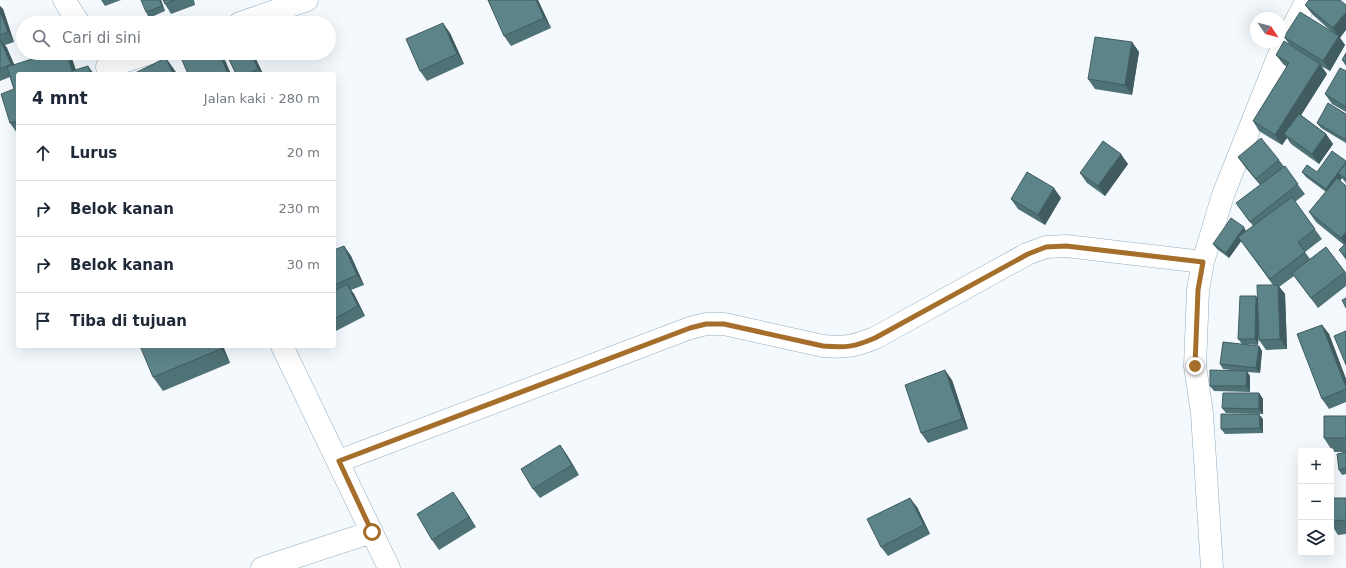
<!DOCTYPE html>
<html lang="id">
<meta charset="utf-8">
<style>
body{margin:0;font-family:"DejaVu Sans",sans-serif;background:#f2f2f3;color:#1f2937}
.controls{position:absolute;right:12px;bottom:12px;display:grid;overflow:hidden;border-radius:4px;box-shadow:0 4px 16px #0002}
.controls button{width:36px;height:36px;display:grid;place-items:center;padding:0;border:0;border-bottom:1px solid #e0e1e3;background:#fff;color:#1f2937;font:20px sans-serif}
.compass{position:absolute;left:1250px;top:12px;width:36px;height:36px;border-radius:50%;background:#fff;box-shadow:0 4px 16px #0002;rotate:125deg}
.stop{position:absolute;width:12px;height:12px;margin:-9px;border:3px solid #a56e2a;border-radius:50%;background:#fff}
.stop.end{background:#a56e2a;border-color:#fff;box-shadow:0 1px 4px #0008}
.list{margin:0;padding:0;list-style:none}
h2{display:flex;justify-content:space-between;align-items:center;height:52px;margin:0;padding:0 16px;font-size:17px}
h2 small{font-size:13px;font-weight:400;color:#747a83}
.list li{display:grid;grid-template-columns:26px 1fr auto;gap:12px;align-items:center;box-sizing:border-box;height:56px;padding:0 16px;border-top:1px solid #e0e1e3}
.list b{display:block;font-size:15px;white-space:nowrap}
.list em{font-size:13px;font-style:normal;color:#747a83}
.icon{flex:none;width:22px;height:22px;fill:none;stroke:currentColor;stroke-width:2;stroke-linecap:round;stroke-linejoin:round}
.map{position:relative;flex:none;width:1346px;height:568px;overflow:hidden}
.search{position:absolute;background:#fff;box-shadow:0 4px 16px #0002;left:16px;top:16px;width:320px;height:44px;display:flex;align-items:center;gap:10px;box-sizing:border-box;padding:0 14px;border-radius:22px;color:#747a83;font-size:15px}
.panel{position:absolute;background:#fff;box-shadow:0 4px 16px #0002;left:16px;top:72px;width:320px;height:276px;border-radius:4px}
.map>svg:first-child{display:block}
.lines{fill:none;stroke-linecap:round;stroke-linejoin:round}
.street-casing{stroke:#93adbf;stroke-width:23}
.street{stroke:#fff;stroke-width:22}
.wall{fill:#4f7276}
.shaded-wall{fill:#405c60}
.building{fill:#5c8489;stroke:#405c60}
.route{stroke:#a56e2a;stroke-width:5}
</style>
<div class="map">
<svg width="1346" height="568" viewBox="0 0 1346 568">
<rect width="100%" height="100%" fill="#f3f9fc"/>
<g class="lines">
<defs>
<path id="street" d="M64,0L79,23
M240,23L307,0
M107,67L150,53
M282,346L389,568
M339,461L690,328L706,324H724L823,346C845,348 855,346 875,338L1027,254L1046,247L1066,246L1203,262
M262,568L372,532
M1212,568L1202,413L1195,366L1198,290L1203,262L1223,195L1282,47L1307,0"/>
</defs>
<use href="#street" class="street-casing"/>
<use href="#street" class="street"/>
</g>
<path class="wall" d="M101,0H121L105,6Z
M161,0L165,11L149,18L146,12Z
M163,0H194L195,5L171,14L165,4Z
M538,0L551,28L511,46L504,36Z
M1340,0V38L1345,45L1330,71L1321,66L1327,74L1301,115L1326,134L1333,144L1319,164L1291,144L1287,138L1282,145L1259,131L1253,121L1287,67L1283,64L1276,55L1289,44L1284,37L1332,32L1312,14L1305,5Z
M0,6L3,9L14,42L5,45L7,48L14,65L70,53L76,70L94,74H18V133H17L10,123L14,89L10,77L0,81Z
M450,33L464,64L427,81L420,71Z
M1132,42L1139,52L1132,95L1095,89L1088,79Z
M253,53L263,74H236Z
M1346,53V66L1342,60Z
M1346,71V112L1332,104L1325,94Z
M1346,114V143L1321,128L1317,123Z
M1238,157L1279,160L1305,194L1295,202L1322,239L1305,252L1310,259L1326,247L1346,273V286L1318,308L1294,276L1279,287L1285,294L1287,349L1266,350L1259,340V334L1258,345L1242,344L1238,339L1257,298L1273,285L1241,241L1229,258L1217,249L1213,244L1246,231L1253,226L1236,203L1260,185L1245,167Z
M1346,161V183L1342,178L1340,181L1346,186V260L1339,250L1344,245L1316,222L1309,212L1326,192L1306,177L1302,172H1317Z
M1128,164L1105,196L1087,183L1080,173Z
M1061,198L1045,225L1018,209L1011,199Z
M344,246L351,256L364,285L351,290L354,294L365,316L334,332V250Z
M1322,325L1329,334L1346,379V402L1329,409L1322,399Z
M223,346L230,363L163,391L153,377Z
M1259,346L1262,351L1260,373L1247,372L1250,376V392L1214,391L1210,386L1239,371L1223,369L1220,364Z
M952,380L968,429L928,443L921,433Z
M1259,393L1263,399V414L1226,413L1222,408Z
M1346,416V452H1333L1324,438Z
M1263,419V433L1225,434L1221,429Z
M560,445L567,455L579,475L540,498L533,489Z
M1346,452V474L1342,475L1339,470Z
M1331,498H1346V534L1338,535L1331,524Z
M460,502L476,527L439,550L432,540Z
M917,507L930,534L888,556L881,547Z"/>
<path class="shaded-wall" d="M160,0H161L165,11L162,6Z
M536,0H538L551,28L544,18Z
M0,6L3,9L14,42L8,32L0,11Z
M1346,12V30L1340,38L1345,45L1330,71L1323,61L1338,36L1333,28Z
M443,23L450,33L464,64L457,54Z
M0,39L7,48L18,73L11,64Z
M1132,42L1139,52L1132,95L1125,85Z
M67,53H70L77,74L72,71Z
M219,53H222L231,74H228Z
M251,53H253L263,74H262L258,69Z
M166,58L176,72L177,74H173Z
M1320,64L1327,74L1288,136L1284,134L1287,138L1282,145L1275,135Z
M88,66L94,74H91Z
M1326,134L1333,144L1319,164L1312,154Z
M1121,154L1128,164L1105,196L1098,186Z
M1346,162V172L1338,173L1342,178L1330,195L1326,189Z
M1054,188L1061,198L1045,225L1038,215Z
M1244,227L1247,233L1229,258L1226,253Z
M1346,232V246L1341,238Z
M344,246L351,256L364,285L357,275Z
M347,284L354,294L365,316L358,306Z
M1278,285L1285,294L1287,349L1280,339Z
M1256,296L1259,302L1258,345L1255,339Z
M1322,325L1329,334L1346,379V387Z
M219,346H223L230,363L221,349Z
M1259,346L1262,351L1260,373L1256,368Z
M945,370L952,380L968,429L962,419Z
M1247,371L1250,376V392L1246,386Z
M1259,393L1263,399V414L1259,409Z
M1259,414L1263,419V433L1260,428Z
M560,445L567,455L579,475L572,465Z
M453,492L460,502L476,527L469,517Z
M910,498L917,507L930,534L924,525Z"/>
<path class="building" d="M141,0H160L162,6L146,12Z
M163,0H175L165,4Z
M488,0H536L544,18L504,36Z
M1309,0H1340L1346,5V12L1333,28L1305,5Z
M0,11L8,32L0,35Z
M1300,12L1339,36L1323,61L1284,37Z
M443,23L457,54L420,71L406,39Z
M1095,37L1132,42L1125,85L1088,79Z
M0,39L11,64L0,69Z
M1284,41L1320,64L1275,135L1253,121L1289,63L1276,55Z
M33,53H67L72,71L88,66L91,74H18V121L10,123L1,94L14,89L7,67L35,58Z
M179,53H219L228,74H188Z
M226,53H251L258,69L248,74H236Z
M1346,53V62L1342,60Z
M166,58L173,74H135V73Z
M1340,68L1346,71V107L1325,94Z
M1328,103L1346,114V140L1317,123Z
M1299,114L1326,134L1312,154L1284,134Z
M1261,138L1279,160L1256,179L1238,157Z
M1103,141L1121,154L1098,186L1080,173Z
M1332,151L1346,161V162L1326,189L1302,172L1307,165L1317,172Z
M1346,163V179L1338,173Z
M1285,166L1298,184L1250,222L1236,203Z
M1027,172L1054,188L1038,215L1011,199Z
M1337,178L1346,186V232L1341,238L1309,212Z
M1292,197L1315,229L1298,242L1305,252L1270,279L1238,237Z
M1231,218L1244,227L1226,253L1213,244Z
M1346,243V257L1339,250Z
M344,246L357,275L334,285V250Z
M1326,247L1345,272L1311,298L1292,273Z
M347,284L358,306L334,319V291Z
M1257,285H1278L1280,339L1259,340Z
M1240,296H1256L1255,339H1238Z
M1346,298V308L1342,300Z
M1322,325L1346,387V389L1322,399L1297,334Z
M1346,331V365L1334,336Z
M1223,342L1259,346L1256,368L1220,364Z
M140,346H219L221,349L153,377Z
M945,370L962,419L921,433L905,385Z
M1210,370L1247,371L1246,386H1210Z
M1223,393H1259V409L1222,408Z
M1221,414H1259L1260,428L1221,429Z
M1324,416H1346V438H1324Z
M560,445L572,465L533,489L521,469Z
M1346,452V468L1339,470L1337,454Z
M453,492L469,517L432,540L417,514Z
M910,498L924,525L881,547L867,519Z
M1331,498H1346V520L1331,521Z"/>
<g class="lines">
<path class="route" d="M372,532L339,461L690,328L706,324H724L823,346C846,348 854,347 875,338L1028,254L1046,247L1066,246L1203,262L1198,290L1195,366"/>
</g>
</svg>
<div class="controls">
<button>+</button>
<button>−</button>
<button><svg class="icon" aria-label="layers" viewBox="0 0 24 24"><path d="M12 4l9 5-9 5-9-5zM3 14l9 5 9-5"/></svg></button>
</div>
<svg class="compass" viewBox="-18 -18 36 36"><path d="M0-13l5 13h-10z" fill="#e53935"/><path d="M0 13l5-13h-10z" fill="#747a83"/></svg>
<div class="stop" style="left:372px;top:532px"></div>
<div class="stop end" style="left:1195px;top:366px"></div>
<div class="search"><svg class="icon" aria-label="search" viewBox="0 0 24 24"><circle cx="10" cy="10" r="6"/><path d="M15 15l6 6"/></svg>Cari di sini</div>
<section class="panel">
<h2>4 mnt<small>Jalan kaki · 280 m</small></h2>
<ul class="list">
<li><svg class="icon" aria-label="ahead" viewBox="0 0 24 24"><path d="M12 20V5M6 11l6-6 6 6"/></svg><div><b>Lurus</b></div><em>20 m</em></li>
<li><svg class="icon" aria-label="right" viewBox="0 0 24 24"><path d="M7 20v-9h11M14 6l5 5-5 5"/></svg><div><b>Belok kanan</b></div><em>230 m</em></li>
<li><svg class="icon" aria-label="right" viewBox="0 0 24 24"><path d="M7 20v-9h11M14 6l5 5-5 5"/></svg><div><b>Belok kanan</b></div><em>30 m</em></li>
<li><svg class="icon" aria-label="arrive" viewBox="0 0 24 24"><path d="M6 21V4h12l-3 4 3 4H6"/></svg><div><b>Tiba di tujuan</b></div></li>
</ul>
</section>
</div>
